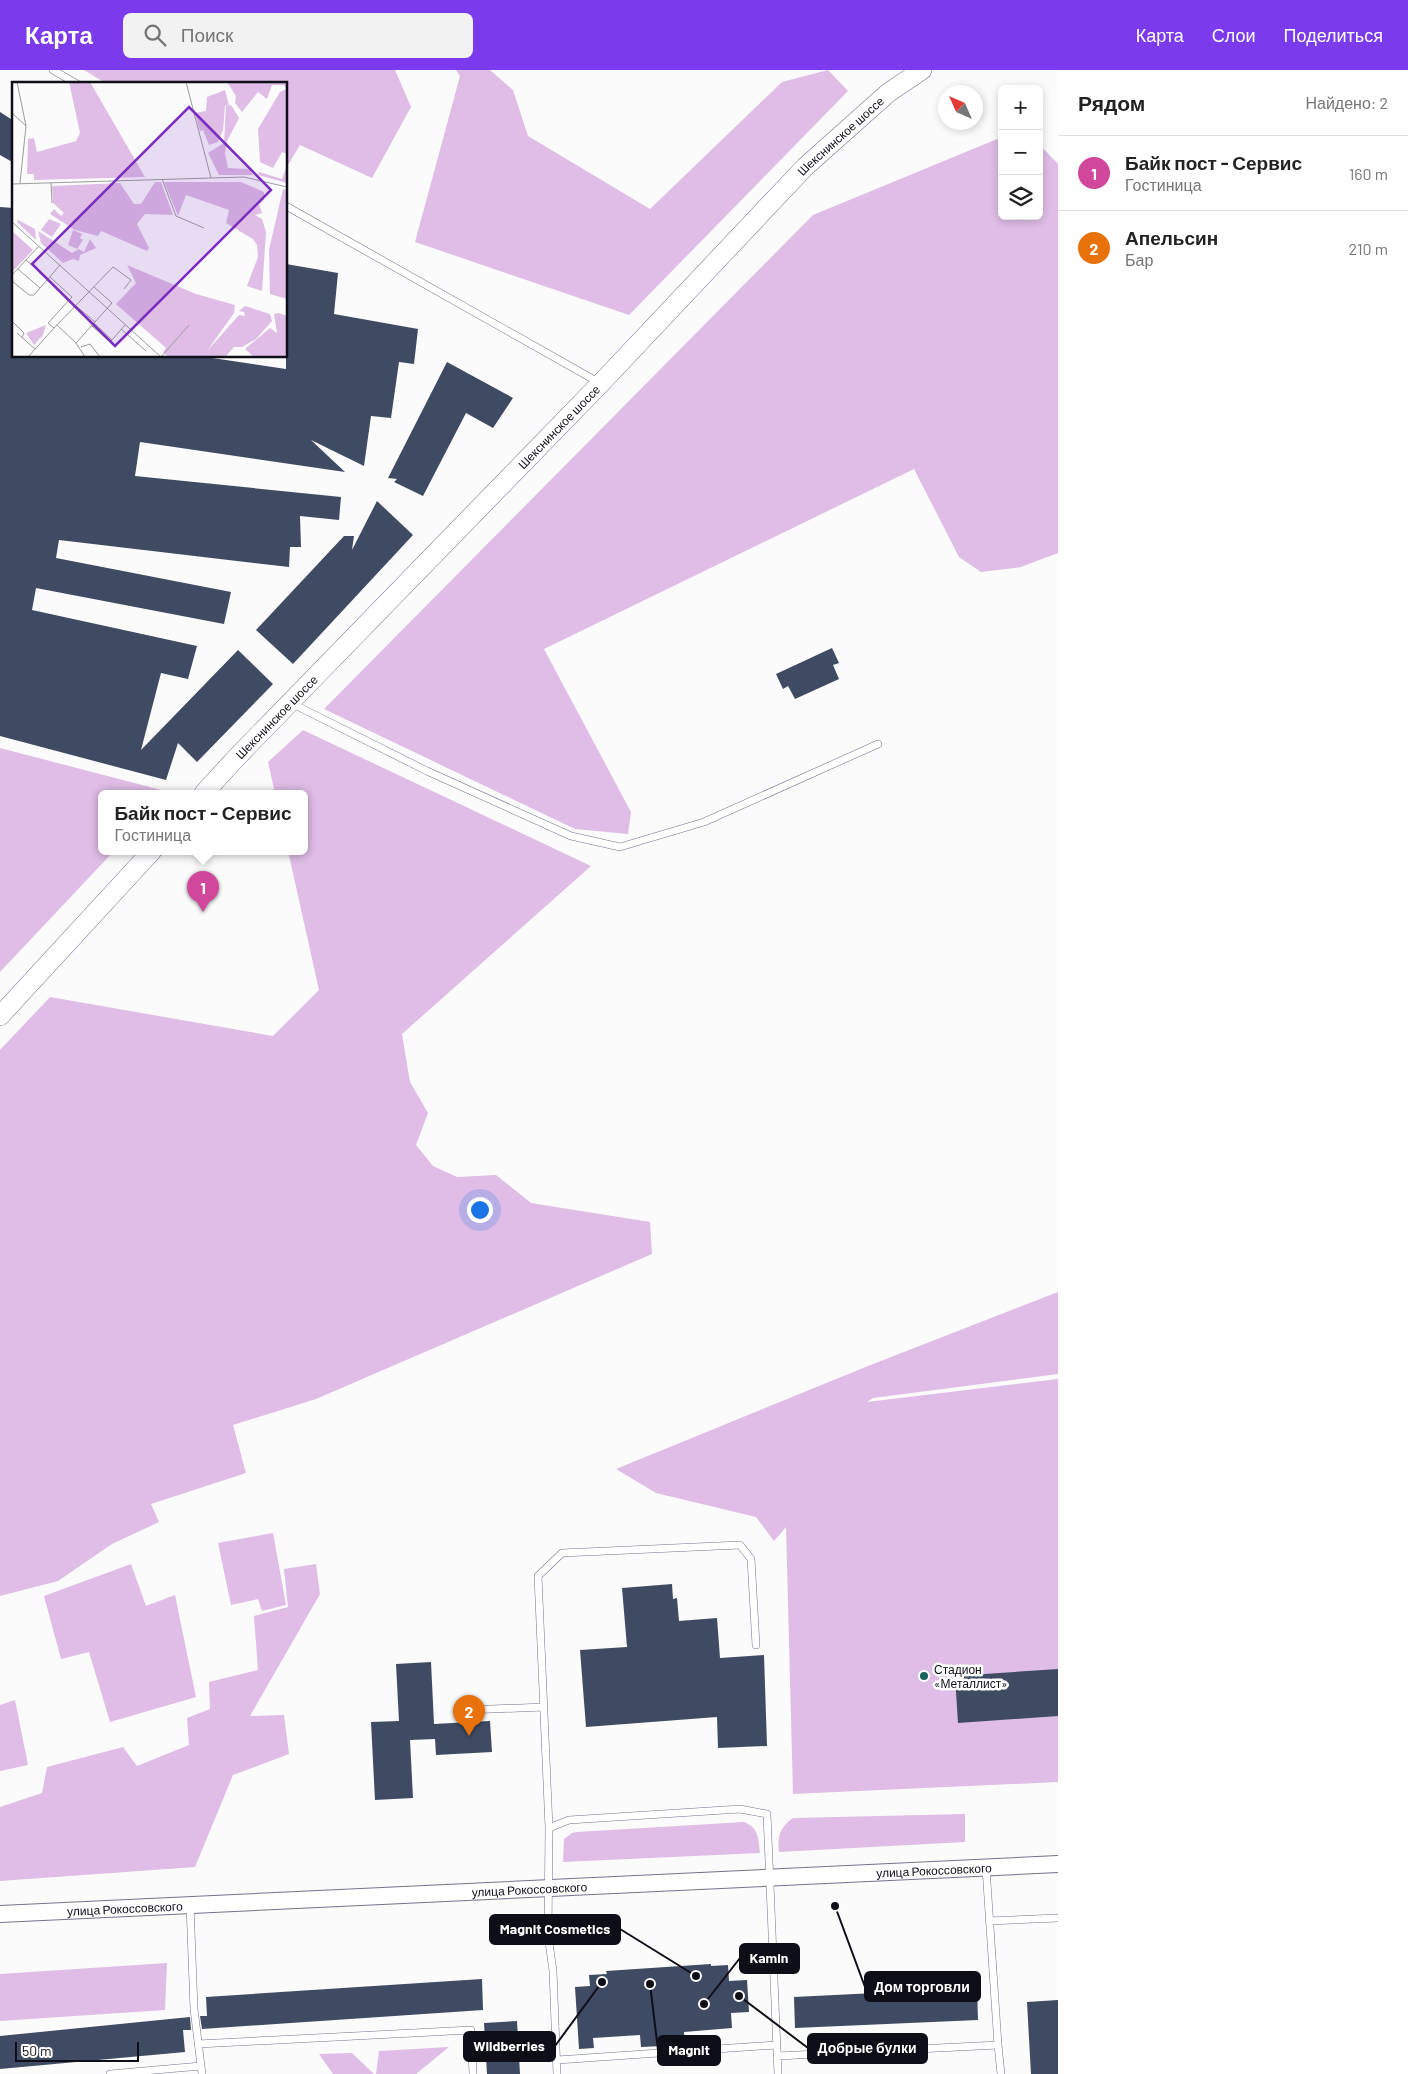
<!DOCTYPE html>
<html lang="ru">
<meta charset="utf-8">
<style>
body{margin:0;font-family:Barlow,sans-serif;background:#f2f2f2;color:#222}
.controls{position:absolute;right:15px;top:15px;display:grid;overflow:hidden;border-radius:8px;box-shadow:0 2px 8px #0003}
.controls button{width:45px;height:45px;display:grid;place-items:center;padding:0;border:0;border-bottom:1px solid #e0e0e0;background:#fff;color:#222;font:25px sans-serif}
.compass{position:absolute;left:938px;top:15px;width:45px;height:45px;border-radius:50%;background:#fff;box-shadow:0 2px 8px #0003;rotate:315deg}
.scale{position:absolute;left:15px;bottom:12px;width:124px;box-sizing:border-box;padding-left:5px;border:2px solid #0e0e19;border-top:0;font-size:14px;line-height:18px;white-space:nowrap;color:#0e0e19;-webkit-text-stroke:4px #fff;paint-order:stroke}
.you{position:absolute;left:479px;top:1139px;width:18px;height:18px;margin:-12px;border:4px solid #fff;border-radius:50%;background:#1a73e8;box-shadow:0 0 0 8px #1a73e833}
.badge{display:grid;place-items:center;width:32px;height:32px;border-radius:50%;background:#7c3aed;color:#fff;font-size:16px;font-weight:700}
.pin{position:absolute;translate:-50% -41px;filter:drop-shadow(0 1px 2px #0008)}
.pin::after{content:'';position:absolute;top:26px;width:18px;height:15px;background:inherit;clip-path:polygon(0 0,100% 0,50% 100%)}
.popup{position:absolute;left:98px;top:720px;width:210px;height:65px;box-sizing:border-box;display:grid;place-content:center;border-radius:8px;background:#fff;filter:drop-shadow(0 1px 4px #0005);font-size:16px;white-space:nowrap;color:#767676}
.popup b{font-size:19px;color:#222}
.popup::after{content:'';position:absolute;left:50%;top:100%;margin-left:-10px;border:10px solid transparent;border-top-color:#fff}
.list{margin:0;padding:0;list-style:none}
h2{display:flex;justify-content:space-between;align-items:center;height:65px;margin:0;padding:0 20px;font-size:21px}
h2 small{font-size:16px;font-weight:400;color:#767676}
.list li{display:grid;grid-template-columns:32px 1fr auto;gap:15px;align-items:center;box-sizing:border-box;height:75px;padding:0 20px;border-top:1px solid #e0e0e0}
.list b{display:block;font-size:19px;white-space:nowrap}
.list p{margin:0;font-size:16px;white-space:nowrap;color:#767676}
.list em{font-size:16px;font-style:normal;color:#767676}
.icon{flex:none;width:28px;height:28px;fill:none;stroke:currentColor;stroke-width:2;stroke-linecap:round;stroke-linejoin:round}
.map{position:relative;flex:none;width:1058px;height:2004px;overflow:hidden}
header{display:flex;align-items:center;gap:30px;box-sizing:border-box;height:70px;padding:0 25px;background:#7c3aed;color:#fff}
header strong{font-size:24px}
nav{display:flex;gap:28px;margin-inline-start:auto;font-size:18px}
.search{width:350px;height:45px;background:#f2f2f2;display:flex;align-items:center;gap:12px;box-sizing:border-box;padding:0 18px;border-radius:8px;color:#767676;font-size:19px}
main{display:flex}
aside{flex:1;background:#fff}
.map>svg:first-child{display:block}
.green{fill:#dfbde6}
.building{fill:#3e4b62}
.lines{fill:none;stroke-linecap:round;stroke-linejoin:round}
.service-casing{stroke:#71738f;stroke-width:8}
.tertiary-casing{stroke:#71738f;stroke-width:18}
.secondary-casing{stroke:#71738f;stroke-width:20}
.service{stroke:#fff;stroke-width:7}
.tertiary{stroke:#fff;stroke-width:16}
.secondary{stroke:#fff;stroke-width:19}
.poi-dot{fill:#18635b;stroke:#fff;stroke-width:2}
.labels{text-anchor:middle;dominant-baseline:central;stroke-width:5;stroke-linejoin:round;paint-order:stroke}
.street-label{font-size:12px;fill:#0e0e19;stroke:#fff}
.poi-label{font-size:12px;fill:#0e0e19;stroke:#fff;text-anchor:start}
.inset-road{fill:none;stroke:#9c9ca1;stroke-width:1}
.view{fill:#7b2cbf;fill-opacity:0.15;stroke:#7b2cbf;stroke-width:2.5}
.inset-edge{fill:none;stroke:#0e0e19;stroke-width:2.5}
.leader{fill:none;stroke:#0e0e19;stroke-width:2}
.callout-dot{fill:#0e0e19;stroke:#fff;stroke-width:2}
.callout{fill:#0e0e19;stroke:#0e0e19;stroke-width:2}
.callout-label{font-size:14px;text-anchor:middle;font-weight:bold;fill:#fff}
</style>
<header>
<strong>Карта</strong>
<div class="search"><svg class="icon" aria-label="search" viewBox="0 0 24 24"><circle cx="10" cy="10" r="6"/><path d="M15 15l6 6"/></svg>Поиск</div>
<nav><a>Карта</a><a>Слои</a><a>Поделиться</a></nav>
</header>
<main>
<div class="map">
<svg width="1058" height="2004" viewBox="0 0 1058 2004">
<rect width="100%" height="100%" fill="#fbfbfb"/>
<path class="green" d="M84,0H395L411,37L372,108L300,75L288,95L286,93V14H107Z
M456,0H490L513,20L528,66L650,139L782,12L828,0L848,21L629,245L415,172L460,6Z
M1002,67V146H1039V74L1058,94V483L1021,497L981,502L959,487L914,399L544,579L631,742L628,764L575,759L324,639L813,145Z
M303,660L591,796L402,964L410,1012L428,1043L416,1075L433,1096L457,1107L496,1105L531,1133L650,1152L652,1184L316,1329L233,1355L246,1403L151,1434L159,1452L112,1474L58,1511L0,1526V980L50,927L273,966L319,920L288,781H304V723H275L268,692Z
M0,678L169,722L102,723V781H114L0,902Z
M1058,1222V1304L873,1328L867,1332L1058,1309V1712L793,1724L786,1457L774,1471L756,1447L656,1423L616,1399L868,1296Z
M273,1463L286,1535L262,1541L258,1529L231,1535L218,1473Z
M131,1494L146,1536L175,1525L196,1627L110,1652L89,1582L61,1589L44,1526Z
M316,1494L320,1524L250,1646L284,1645L289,1684L233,1705L195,1797L0,1811V1737L42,1723L47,1697L123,1677L137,1696L189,1675L187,1648L210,1639L209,1612L258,1600L254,1546L288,1537L284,1499Z
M15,1630L28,1695L0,1701V1635Z
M965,1744V1772L779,1782C777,1767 780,1757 793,1748Z
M744,1752C759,1758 758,1768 760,1783L563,1792L564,1769L572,1763L577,1762Z
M167,1893L165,1940L0,1951V1904Z
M449,1977L416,2004H376L379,1981Z
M352,1983L374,2004H333L319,1984Z"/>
<path class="building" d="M0,42L14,51V93L0,85Z
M0,137L14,138V286H199L286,299V194L338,203L334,244L418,259L414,294L399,292L391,348L371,346L364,396L311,370L345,402L140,372L135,406L341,427L339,450L300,446L301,477H290L289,497L59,470L56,488L231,522L224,554L36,518L32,540L197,576L188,609L161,603L141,680L238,580L273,614L197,692L178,673L166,710L0,666Z
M447,292L513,328L493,358L466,343L423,426L394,412L397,409L388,408Z
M377,431L413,465L293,594L256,560L344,466H354L352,480Z
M832,578L839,593L833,595L839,609L795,629L788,616L783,619L776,604Z
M672,1514L673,1529L677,1528L679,1551L717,1548L720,1588L764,1585L767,1676L718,1678L717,1647L586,1657L580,1580L627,1577L622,1518Z
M431,1592L434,1654L490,1651L492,1682L436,1685L435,1669L410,1670L413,1728L375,1730L371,1652L399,1651L396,1594Z
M1058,1599V1646L958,1653L955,1606Z
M711,1894V1896L728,1895L729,1911L747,1910L749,1942L731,1943L732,1958L684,1962L685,1975L641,1977L640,1965L593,1968L594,1978L579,1979L575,1917L590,1916L589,1905L607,1904L606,1901Z
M482,1909L483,1940L202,1959L200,1946H207L206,1927Z
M977,1918L978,1950L795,1958L794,1927Z
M1058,1930V2004H1031L1027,1932Z
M190,1947L191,1960H183L185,1982L0,1999V1966Z
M517,1951L520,2004H487L484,1953Z"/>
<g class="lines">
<defs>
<path id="service" d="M53,0L77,14
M286,136L600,313
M291,633L427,701L571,766L620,777L704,752L878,674
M466,1640L544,1637
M549,1758L569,1750L740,1739L767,1744L778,2004
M190,1835L194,1939L202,2004
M989,1851L1058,1848
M198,1974L471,1960L473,2004
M998,1975L1001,2004
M777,1986L998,1975L986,1798
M557,1990L776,1975
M110,2004L201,1996
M557,2004L553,1901L548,1865L549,1758L538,1506L562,1483L740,1475L751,1489L756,1575"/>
<g id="tertiary">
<path id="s1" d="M0,1844L1058,1794"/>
</g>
<g id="secondary">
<path id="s2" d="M204,723L237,687L601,313L805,97L888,23L922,0"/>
<path d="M0,946L152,781"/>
</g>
</defs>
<use href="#service" class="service-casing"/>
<use href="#tertiary" class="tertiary-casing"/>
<use href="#secondary" class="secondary-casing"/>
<use href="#service" class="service"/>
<use href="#tertiary" class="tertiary"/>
<use href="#secondary" class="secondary"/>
</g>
<circle class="poi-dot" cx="924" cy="1606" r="5"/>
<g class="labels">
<g class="street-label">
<text stroke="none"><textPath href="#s2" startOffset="915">Шекснинское шоссе</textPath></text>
<text stroke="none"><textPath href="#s2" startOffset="510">Шекснинское шоссе</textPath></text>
<text stroke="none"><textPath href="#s2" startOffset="105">Шекснинское шоссе</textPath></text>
<text stroke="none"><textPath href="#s1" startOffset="935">улица Рокоссовского</textPath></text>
<text stroke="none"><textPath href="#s1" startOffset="530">улица Рокоссовского</textPath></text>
<text stroke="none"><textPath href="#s1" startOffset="125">улица Рокоссовского</textPath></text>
</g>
<g class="poi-label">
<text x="934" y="1599">Стадион<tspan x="934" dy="14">«Металлист»</tspan></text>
</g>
</g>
<g transform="translate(12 12)">
<rect width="275" height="275" fill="#fbfbfb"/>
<path d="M57,0H78L133,95L22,98V92H15L16,57L22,56L25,70L64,59L68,51ZM215,0H275V72L270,70L261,86L248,80L246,47L268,10L274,7L272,3H260L255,17L246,10L230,30L223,21L224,14ZM213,8L217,23L213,24L211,48L206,60L197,63L191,48L188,49L183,31L194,29L195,15ZM219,23L227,36L215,59L213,71L216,86L237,87L241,93H207L196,71L212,61L214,24ZM275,83V101L246,93L247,90L270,97ZM143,100H149L161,133L133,132L125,142L137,166L135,169L89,149L86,154L63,148L38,132L42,127L49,134L52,131L41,121L40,104L108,101L122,122H129ZM152,100H229L252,110V118L247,122L250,131L243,133L250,137L254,150L250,209L235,204L246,175L245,163L241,157L214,141L217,128L174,113L166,134ZM271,107L275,108V217L258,212L257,168ZM37,137L49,142L40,155L29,148ZM6,138L23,147L24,158L5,140ZM61,148L70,152L68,156L71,158L65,167L56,163ZM0,149L21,168L0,190ZM26,149L60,171L67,167L72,170L78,157L84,166L68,173L67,179L61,177L51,181L29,161ZM115,183L184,212L223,223L222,231L195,269L227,233L233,234L232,230L227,229L233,224L258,232L260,239L244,257L230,265H222L213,275H156L151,270L154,266L104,222L124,201ZM267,231L275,234V275H242L233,267L258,246L265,251L262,232ZM34,243L31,253L22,263L14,251Z" fill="#dfbde6"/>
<path class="inset-road" d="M5,0L14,44M174,0L199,96M0,31L14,44L8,101M150,97L164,134L192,146M39,101L40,121M0,102L232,95L275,105M0,140L149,275L177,243M14,178L36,197M6,187L28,206M0,193L27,164M0,199L17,213H22L48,183M64,224L83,240M0,239L12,251L10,256M82,241L100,258L113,243M45,243L64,261L100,221L82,205M80,244L98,260L100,258M42,246L101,185L119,198L112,207M109,247L134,269M5,251L23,267M64,261L73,275M69,265L78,262L88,275M16,275L42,246L36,241L60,215L38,195"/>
<path class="view" d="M177,25L259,108L103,264L20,182Z"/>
<rect width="275" height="275" class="inset-edge"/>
</g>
<path class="leader" d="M696 1906L620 1859M704 1934L740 1888M835 1836L865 1917M602 1912L555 1976M739 1926L808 1978M650 1914L658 1980"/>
<g class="callout-dot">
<circle cx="696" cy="1906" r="5"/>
<circle cx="704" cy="1934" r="5"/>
<circle cx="835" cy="1836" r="5"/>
<circle cx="602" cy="1912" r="5"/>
<circle cx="739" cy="1926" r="5"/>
<circle cx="650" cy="1914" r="5"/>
</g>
<g class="callout">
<rect x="490" y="1845" width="130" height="29" rx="5"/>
<rect x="740" y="1874" width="59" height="29" rx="5"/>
<rect x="865" y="1902" width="115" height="29" rx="5"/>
<rect x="464" y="1962" width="91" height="29" rx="5"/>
<rect x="808" y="1964" width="119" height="29" rx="5"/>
<rect x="658" y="1966" width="62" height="29" rx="5"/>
</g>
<g class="callout-label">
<text x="555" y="1864">Magnit Cosmetics</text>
<text x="769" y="1893">Kamin</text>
<text x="922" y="1922">Дом торговли</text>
<text x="509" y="1981">Wildberries</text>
<text x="867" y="1983">Добрые булки</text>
<text x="689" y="1985">Magnit</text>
</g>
</svg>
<div class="controls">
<button>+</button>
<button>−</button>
<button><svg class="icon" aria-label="layers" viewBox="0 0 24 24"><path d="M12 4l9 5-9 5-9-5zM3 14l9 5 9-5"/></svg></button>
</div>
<svg class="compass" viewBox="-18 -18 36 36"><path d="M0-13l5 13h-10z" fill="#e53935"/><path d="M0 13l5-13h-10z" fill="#767676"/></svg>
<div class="scale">50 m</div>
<div class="you"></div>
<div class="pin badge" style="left:203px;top:842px;background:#d1479c">1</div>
<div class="popup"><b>Байк пост - Сервис</b>Гостиница</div>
<div class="pin badge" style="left:469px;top:1666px;background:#e8710a">2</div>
</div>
<aside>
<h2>Рядом<small>Найдено: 2</small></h2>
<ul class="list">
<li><span class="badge" style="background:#d1479c">1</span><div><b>Байк пост - Сервис</b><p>Гостиница</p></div><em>160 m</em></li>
<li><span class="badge" style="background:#e8710a">2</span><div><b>Апельсин</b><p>Бар</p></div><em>210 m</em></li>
</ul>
</aside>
</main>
